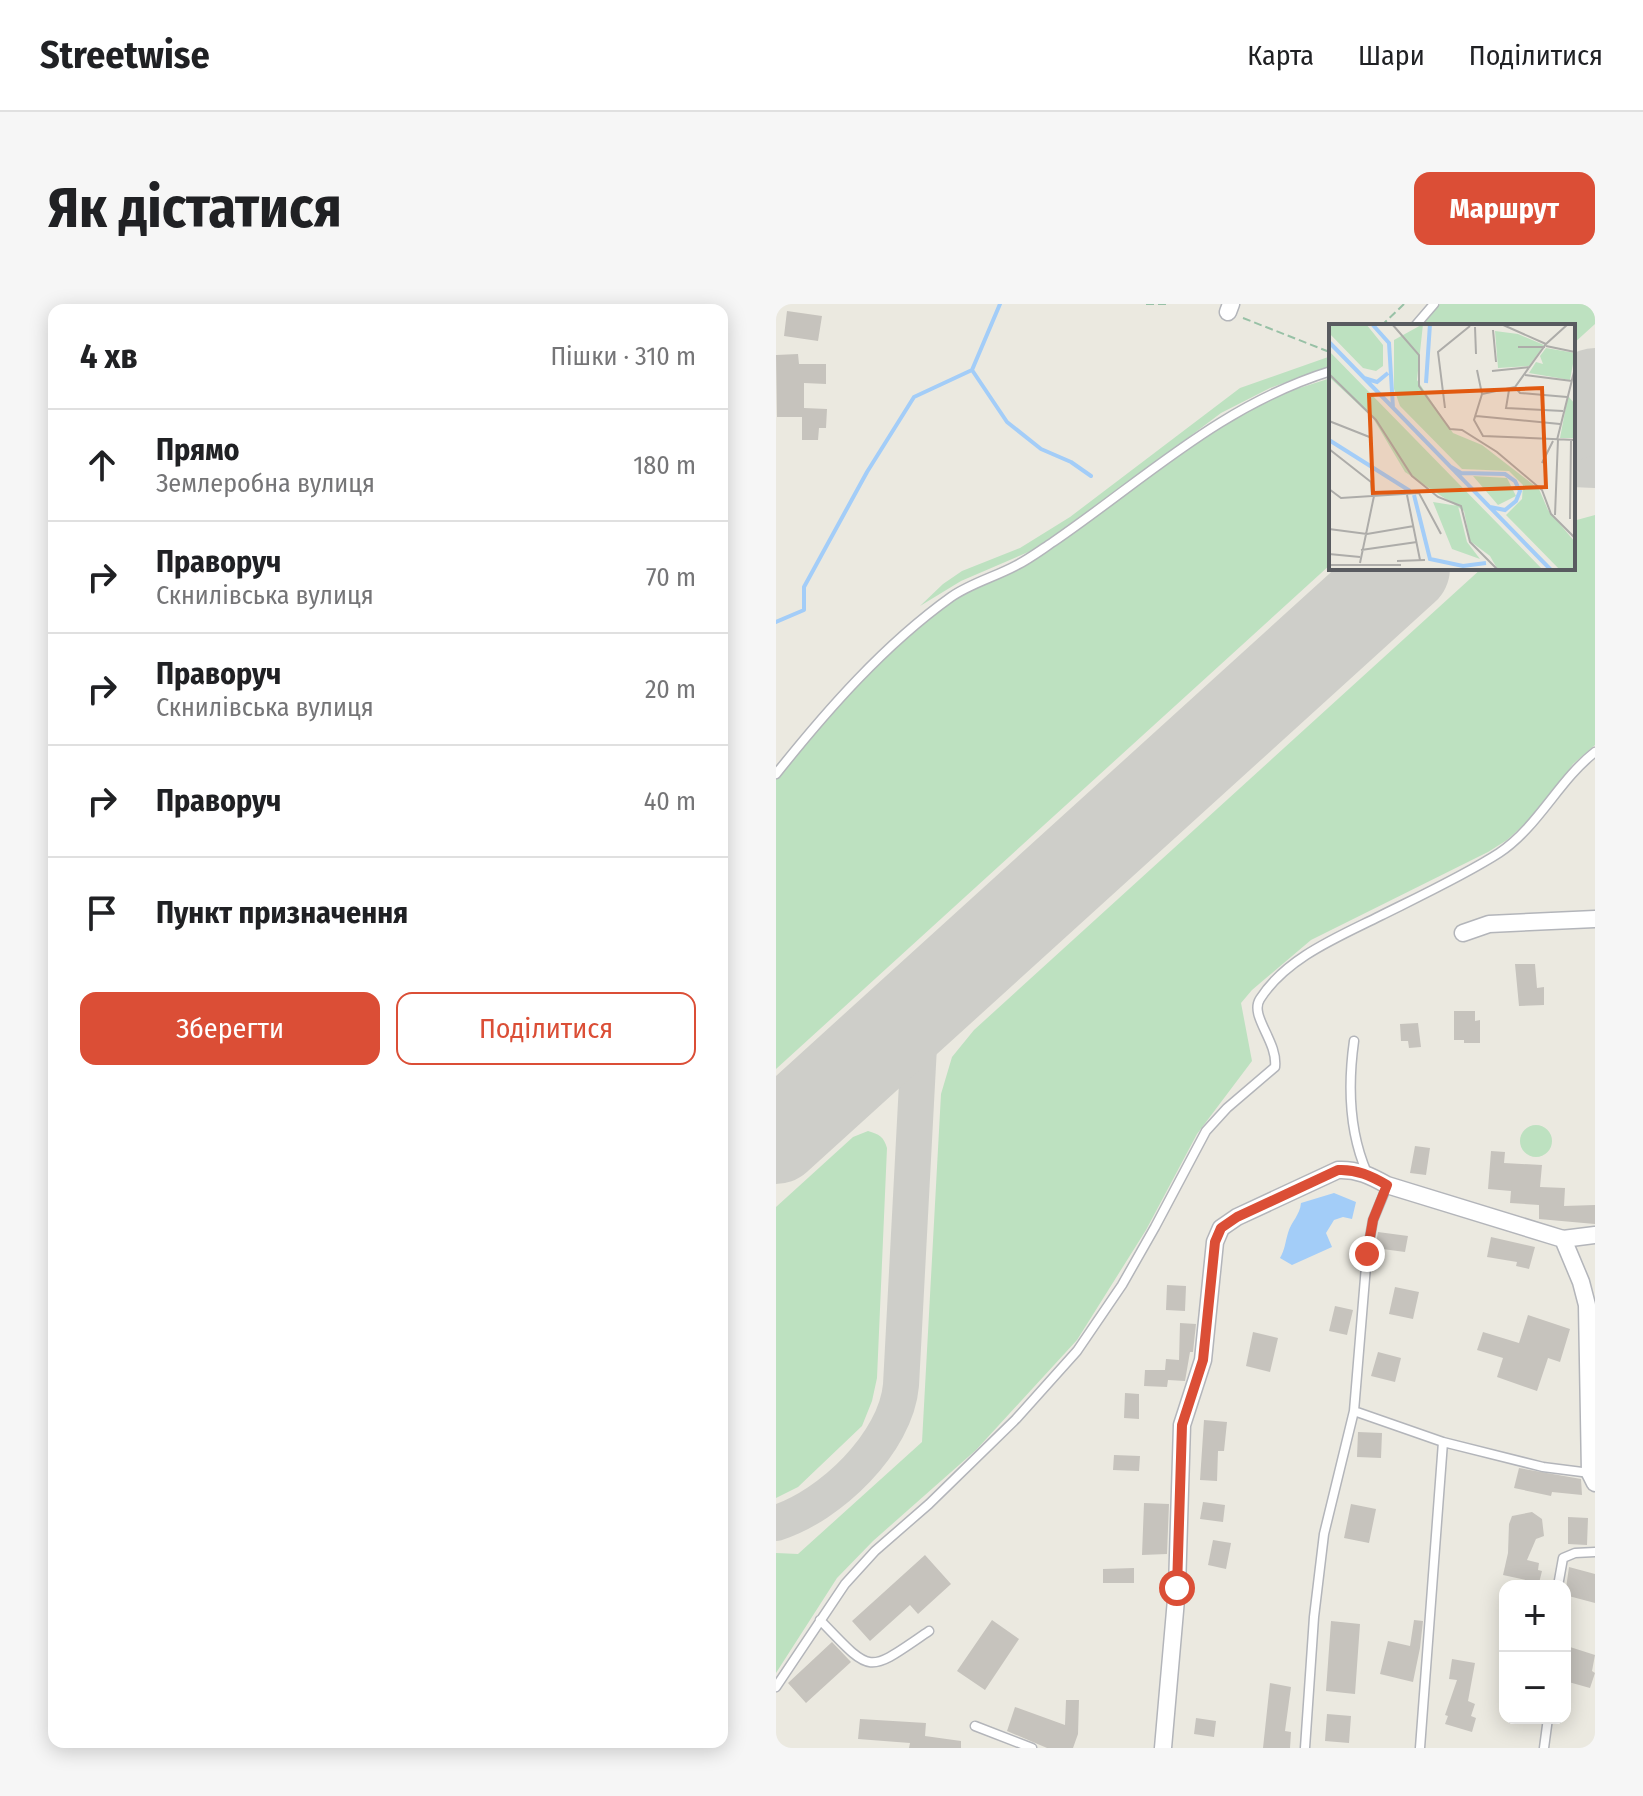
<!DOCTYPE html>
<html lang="uk">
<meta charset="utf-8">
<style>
body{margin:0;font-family:"Fira Sans Condensed",sans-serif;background:#f6f6f6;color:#202124}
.controls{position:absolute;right:24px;bottom:24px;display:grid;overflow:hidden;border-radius:16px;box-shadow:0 4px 20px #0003}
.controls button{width:72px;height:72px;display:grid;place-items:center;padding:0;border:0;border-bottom:2px solid #e0e0e0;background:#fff;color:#202124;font:40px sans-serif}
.stop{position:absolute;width:24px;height:24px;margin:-18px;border:6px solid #db4e36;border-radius:50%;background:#fff}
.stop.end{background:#db4e36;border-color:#fff;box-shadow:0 2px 8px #0008}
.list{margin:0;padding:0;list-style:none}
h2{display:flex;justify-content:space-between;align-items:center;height:104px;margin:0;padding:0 32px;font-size:34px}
h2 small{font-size:26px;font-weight:400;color:#757577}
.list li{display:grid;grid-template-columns:52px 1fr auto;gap:24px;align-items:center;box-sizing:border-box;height:112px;padding:0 32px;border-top:2px solid #e0e0e0}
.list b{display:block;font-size:30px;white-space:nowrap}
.list p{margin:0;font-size:26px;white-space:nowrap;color:#757577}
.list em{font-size:26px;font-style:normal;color:#757577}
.actions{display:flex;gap:16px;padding:24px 32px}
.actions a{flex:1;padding:18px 0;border:2px solid #db4e36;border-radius:16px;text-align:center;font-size:28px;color:#db4e36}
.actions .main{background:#db4e36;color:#fff}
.icon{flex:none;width:44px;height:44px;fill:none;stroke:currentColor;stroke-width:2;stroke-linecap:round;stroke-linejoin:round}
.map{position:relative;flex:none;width:819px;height:1444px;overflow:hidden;border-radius:16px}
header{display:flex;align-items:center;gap:48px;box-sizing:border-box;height:112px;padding:0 40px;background:#fff;border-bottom:2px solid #e0e0e0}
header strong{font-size:38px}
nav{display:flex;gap:44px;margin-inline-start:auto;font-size:28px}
.intro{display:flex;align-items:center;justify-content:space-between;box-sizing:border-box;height:192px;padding:0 48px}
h1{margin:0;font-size:56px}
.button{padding:20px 36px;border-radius:16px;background:#db4e36;color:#fff;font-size:28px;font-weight:700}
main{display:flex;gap:48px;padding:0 48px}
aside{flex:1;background:#fff;border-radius:16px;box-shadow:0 4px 20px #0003}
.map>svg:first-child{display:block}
.green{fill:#bde1c0}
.water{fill:#a3cdf8}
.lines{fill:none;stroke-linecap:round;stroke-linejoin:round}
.stream{stroke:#a3cdf8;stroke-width:4}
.taxiway{stroke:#cecec9;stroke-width:36}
.runway{stroke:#cecec9;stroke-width:92}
.building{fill:#c6c3bd}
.service-casing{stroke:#b3b5ba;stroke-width:11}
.minor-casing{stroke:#b3b5ba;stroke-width:19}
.path{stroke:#98c1a6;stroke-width:2;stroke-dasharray:8 4;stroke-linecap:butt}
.service{stroke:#fff;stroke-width:8}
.minor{stroke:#fff;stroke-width:16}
.route{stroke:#db4e36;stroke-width:10}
.inset-river{fill:none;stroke:#a3cdf8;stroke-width:4}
.inset-road{fill:none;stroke:#adaca9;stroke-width:2}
.view{fill:#e15910;fill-opacity:0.15;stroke:#e15910;stroke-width:4}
.inset-edge{fill:none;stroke:#595b60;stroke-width:4}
</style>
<header>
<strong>Streetwise</strong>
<nav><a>Карта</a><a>Шари</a><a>Поділитися</a></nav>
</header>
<div class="intro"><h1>Як дістатися</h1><a class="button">Маршрут</a></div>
<main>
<aside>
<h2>4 хв<small>Пішки · 310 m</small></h2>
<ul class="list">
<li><svg class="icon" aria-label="ahead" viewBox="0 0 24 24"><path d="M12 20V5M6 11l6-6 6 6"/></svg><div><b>Прямо</b><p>Землеробна вулиця</p></div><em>180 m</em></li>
<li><svg class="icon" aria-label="right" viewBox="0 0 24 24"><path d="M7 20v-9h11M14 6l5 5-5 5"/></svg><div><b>Праворуч</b><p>Скнилівська вулиця</p></div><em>70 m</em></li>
<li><svg class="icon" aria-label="right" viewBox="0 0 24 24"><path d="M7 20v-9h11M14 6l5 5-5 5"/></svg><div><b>Праворуч</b><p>Скнилівська вулиця</p></div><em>20 m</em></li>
<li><svg class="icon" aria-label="right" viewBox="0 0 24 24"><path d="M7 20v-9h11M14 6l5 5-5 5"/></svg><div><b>Праворуч</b></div><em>40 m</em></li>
<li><svg class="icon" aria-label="arrive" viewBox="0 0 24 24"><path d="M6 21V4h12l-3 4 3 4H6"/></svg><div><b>Пункт призначення</b></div></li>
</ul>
<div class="actions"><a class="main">Зберегти</a><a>Поділитися</a></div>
</aside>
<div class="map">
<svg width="819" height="1444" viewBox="0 0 819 1444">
<rect width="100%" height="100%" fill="#ebe9e0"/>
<path class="green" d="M664,0H819V20L797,40V22H644Z
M555,52V62L494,84L445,109L292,224L257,246L185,277L144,302L167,280L186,267L244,244L294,213L464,84Z
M555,74V260L0,765V472L81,380L167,302L203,283L243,265L446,122L495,93Z
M819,211V441L797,460L766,504L731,536L712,548L535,636L476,686L465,699L476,757L421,830L370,926L301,1036L200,1146L97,1237L61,1274L0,1369V1249L22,1250L146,1138L165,790L176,753L198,726L706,264H797V217Z
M744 837a16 16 0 1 1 32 0a16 16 0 1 1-32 0Z
M92,827C103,830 108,833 111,844L101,1074L96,1097L86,1122L22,1183L0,1194V903L77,833Z"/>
<path class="water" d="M558,889L580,898L576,915L567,913L558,916L550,929L556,943L516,961L504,954C509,945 509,939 512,929C515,918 524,911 525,899Z"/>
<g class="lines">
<path class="stream" d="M196,66L231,118L265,145L295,158L315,172
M0,318L28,306V283L91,168L138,93L196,66L224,0"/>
<path class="taxiway" d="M797,165L819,166
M0,1219C54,1202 120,1139 125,1081L143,742C149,705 168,684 193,658"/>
<path class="runway" d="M797,110L819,90
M0,834L628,264"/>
</g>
<path class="building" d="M11,7L46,12L42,37L8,32Z
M22,50L23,60H50V80L28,79V104L51,105L50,124H43L42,136H26V113H1L0,51Z
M739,660H759L761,684L768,683V701L743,702Z
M678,707H699V717L704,716V739H688V736H678Z
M642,719L645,743L633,744L632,737H625L624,720Z
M639,842L654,844L650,871L634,869Z
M715,847L729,848L728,859L766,861L764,883L789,884L788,902L819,901V920L763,915V901L734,899L735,887L712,885Z
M602,928L632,932L629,948L599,944Z
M715,933L759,943L753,965L740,962L741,958L711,953Z
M391,981L410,982L409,1007L390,1006Z
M619,983L643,988L637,1015L613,1010Z
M559,1002L577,1006L571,1031L553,1027Z
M752,1011L794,1025L784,1058L772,1054L761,1087L721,1073L727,1054L701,1046L707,1028L743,1039Z
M404,1019L420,1020L417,1048H414L409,1077L392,1076L391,1083L368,1082L369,1066H389L390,1055L403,1056Z
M477,1028L502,1034L494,1068L470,1062Z
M602,1048L625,1054L619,1078L595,1072Z
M349,1089L363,1090V1115L348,1114Z
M428,1116L451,1118L448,1147H442L441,1177L424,1176Z
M582,1128L606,1129L605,1154L581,1153Z
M338,1151L364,1152L363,1167L337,1166Z
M743,1164L805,1175L806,1191L776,1188L775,1192L738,1184Z
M427,1198L449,1201L447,1218L424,1215Z
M368,1199L393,1200L391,1250L366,1251Z
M575,1200L600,1205L593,1239L568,1234Z
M756,1208L766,1215L768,1232L760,1235L751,1256L763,1259L762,1266L766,1267L763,1279L727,1271L732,1249L733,1220L736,1212Z
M792,1213L812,1214L811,1241L792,1240Z
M437,1236L455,1239L450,1265L432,1261Z
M149,1251L175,1280L142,1310L134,1301L94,1337L76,1317Z
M793,1263L819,1270V1299L789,1291Z
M358,1264V1279H327V1265Z
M216,1316L243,1335L209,1386L181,1367Z
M638,1316L647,1317L644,1344L637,1378L604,1370L612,1337L634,1342Z
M555,1317L584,1320L579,1390L550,1387Z
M56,1338L75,1358L30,1399L12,1379Z
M794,1343L819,1351L816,1367L819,1369L814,1384L789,1377L793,1360L790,1359Z
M676,1355L699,1359L692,1397L699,1400L695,1412L700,1414L696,1428L669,1420L672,1412L669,1411L681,1376L673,1375Z
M494,1379L515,1383L509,1427L515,1428L514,1444H487Z
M290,1396H303L302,1430L297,1444H271L231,1427L239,1403L289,1421Z
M551,1410L575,1412L573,1439L549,1437Z
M420,1414L440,1417L438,1433L418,1430Z
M84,1415L150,1419L149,1432L185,1437V1444H133L134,1439L82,1435Z"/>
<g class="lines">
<defs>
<path id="service" d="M639,22L658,0
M0,470C51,406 108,341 175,293C195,279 219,273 241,261C253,255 265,246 277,238C369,175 445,101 555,67
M578,737C572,780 573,828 591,869
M578,1107L667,1138
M782,1282L787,1254L799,1249L819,1248
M44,1316C97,1371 90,1370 153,1327
M0,1383L69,1280L99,1247L153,1200L240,1115L301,1047L346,981L379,923L430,827L451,804L499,763C502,737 473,712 484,695C510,654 562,633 604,612C640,594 689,571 723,549C763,522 782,477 819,448
M199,1422L256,1444
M529,1444L538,1313L548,1230L578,1107L591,950L597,916L611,882
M644,1444L667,1138L767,1163L814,1169
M768,1444L772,1414"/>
<path id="minor" d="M452,8L455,0
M687,629L713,620L819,615
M787,935L819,931
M387,1444L401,1284L406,1121L427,1056L439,938L445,924L461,913L562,866C581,865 595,872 611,881L787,935L805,978L811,1001L814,1169L819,1179"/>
</defs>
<use href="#service" class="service-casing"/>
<use href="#minor" class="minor-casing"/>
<path class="path" d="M370,0H394
M467,14L551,47L555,46
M605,22L628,0"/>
<use href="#service" class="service"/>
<use href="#minor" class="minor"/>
</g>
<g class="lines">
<path class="route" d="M401,1284L406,1121L427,1056L439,938L445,924L461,913L562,866C581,865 595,872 611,881L597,916L591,950"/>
</g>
<g transform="translate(553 20)">
<rect width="246" height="246" fill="#ebe9e0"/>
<path d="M0,0H37L54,21V42L47,47L34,44L0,9ZM94,0L88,56L124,109L153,121L210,165L219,186L246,218V246H231L177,191L193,175L194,161L180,147L133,145L71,82L65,65V16ZM166,7L189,10L215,21L200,42L169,44ZM217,24L246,29L241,56L200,49L207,38L214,40L211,32ZM0,27L214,246H169L161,232L141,217L135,187L76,148L44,94L0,53ZM239,72L246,80V114H231ZM144,152L178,154L187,172L169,181ZM104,178L129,182L138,218L151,235L123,225Z" fill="#bde1c0"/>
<path class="inset-river" d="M43,0L60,19L64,84M0,18L222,246M35,54L48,58L59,49M97,59L101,0M0,116L81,167M122,143L132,149L176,150L186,157L191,167L187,177L176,186L161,183M85,171L101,235L134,242L157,239"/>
<path class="inset-road" d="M63,0L90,31V62L121,105L133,106L168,128L213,166L222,190L246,214M136,0H164M172,0L217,20M239,0L217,20L186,63L153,70L145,96L154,112L246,116M146,3L147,30M164,6L167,38M217,22L246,28M189,23H216M148,46L153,70M163,47L201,43M0,50L47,96L83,152L109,173L132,182L141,218L169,246M196,51L243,57M186,63L191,69L238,73M180,66L177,84L234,87M116,84L109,28L141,2M147,92L231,100M0,97L43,114M228,116L246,44M0,125L42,158L43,172M213,139L224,117M0,165L12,174L90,169L112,210M78,171L91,236M226,191L229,115M241,195L242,115M0,205L38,210L85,202M32,226L88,218M0,230L31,233M68,237L96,236M31,239L45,172M0,241H72"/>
<path class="view" d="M213,64L217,163L44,169L40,71Z"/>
<rect width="246" height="246" class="inset-edge"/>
</g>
</svg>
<div class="controls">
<button>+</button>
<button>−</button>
</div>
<div class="stop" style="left:401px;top:1284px"></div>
<div class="stop end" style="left:591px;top:950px"></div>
</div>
</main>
